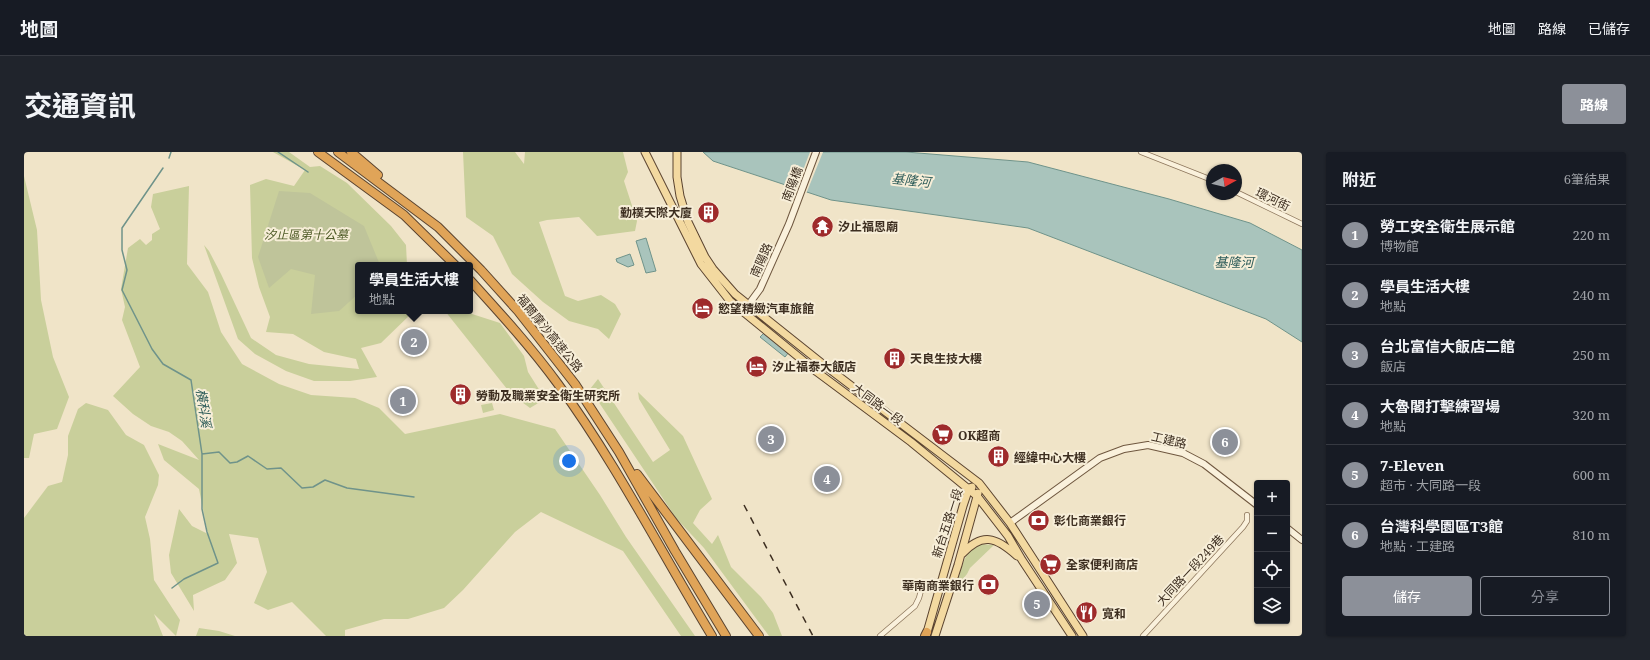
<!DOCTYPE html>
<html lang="zh-TW">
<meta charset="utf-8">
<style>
body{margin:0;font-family:"Noto Serif","Noto Sans TC",serif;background:#20242c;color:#f1f3f6}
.controls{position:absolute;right:12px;bottom:12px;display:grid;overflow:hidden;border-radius:4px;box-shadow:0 1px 3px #0004}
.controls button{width:36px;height:36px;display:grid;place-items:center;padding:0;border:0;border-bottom:1px solid #363941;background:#171b24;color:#f1f3f6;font:20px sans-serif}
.compass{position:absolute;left:1182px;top:12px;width:36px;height:36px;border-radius:50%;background:#171b24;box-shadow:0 1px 3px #0004;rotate:82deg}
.you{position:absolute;left:545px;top:309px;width:14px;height:14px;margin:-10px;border:3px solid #fff;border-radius:50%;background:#1a73e8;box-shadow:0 0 0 6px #1a73e833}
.badge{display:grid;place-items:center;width:26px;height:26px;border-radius:50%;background:#8c9099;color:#fff;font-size:13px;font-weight:700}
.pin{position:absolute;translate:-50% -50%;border:2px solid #fff;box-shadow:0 1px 4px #0006}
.popup{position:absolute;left:331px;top:110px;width:118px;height:52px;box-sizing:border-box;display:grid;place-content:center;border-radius:4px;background:#171b24;filter:drop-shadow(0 1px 3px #0005);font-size:13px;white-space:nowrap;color:#9ea1a6}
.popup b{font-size:15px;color:#f1f3f6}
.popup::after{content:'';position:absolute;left:50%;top:100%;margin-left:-8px;border:8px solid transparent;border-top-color:#171b24}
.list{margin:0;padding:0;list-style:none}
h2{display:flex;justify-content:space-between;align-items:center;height:52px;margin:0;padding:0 16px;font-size:17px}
h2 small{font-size:13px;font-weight:400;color:#9ea1a6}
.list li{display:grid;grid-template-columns:26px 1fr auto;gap:12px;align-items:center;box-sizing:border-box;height:60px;padding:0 16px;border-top:1px solid #363941}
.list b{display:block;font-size:15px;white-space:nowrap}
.list p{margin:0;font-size:13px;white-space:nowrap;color:#9ea1a6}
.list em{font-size:13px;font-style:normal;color:#9ea1a6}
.actions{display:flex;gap:8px;padding:12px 16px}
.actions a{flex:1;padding:9px 0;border:1px solid #8c9099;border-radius:4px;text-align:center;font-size:14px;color:#8c9099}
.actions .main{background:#8c9099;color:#fff}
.icon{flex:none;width:22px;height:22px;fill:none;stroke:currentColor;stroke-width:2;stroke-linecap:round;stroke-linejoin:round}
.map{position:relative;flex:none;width:1278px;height:484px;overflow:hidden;border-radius:4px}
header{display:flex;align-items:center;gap:24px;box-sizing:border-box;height:56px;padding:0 20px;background:#171b24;border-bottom:1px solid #363941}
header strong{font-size:19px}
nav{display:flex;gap:22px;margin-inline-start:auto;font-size:14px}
.intro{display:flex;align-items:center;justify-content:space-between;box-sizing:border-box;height:96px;padding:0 24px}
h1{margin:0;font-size:28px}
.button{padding:10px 18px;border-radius:4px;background:#8c9099;color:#fff;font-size:14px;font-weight:700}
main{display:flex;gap:24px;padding:0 24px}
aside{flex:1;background:#171b24;border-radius:4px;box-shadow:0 1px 3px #0004}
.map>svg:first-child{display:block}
.green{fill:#c9cf9b}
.cemetery{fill:#bfc49a}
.water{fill:#a9c4bc;stroke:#6f938a}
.pier{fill:#f0e4c8}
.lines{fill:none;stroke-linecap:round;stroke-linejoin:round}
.stream{stroke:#6f938a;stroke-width:1.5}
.street-casing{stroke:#8d765c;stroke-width:6}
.secondary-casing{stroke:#6f573f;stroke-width:8}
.primary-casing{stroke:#5b4430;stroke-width:9}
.highway-casing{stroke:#5b4430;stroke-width:10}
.street{stroke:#faf1dc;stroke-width:4.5}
.secondary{stroke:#faf1dc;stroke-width:6}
.primary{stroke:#f3d9a0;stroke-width:7}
.highway{stroke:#e0a458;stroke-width:8}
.rail{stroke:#3d2e20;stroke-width:1.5;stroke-dasharray:7 7;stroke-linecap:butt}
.labels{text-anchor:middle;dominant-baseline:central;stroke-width:4;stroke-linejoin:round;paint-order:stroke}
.street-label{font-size:12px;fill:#3d2e20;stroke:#f7eed8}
.poi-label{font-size:12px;font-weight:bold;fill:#3d2e20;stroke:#f7eed8;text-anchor:start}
.park-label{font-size:12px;font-style:italic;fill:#4d5a26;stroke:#f7eed8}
.water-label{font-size:13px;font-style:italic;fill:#2f5d5a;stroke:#f7eed8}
</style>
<header>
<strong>地圖</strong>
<nav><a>地圖</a><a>路線</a><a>已儲存</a></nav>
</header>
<div class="intro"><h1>交通資訊</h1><a class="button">路線</a></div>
<main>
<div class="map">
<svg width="1278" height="484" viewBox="0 0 1278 484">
<rect width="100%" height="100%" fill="#f0e4c8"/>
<path class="green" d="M249,0H265L286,15L296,14L323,31L367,74L382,93L383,113H334V159H390L357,191L337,196L353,225L326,229H290L262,219L231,202L214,187L180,93L185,99L197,122L227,186L252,203L285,212L335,217L332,207L300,200L269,182L242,180L246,165L235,135L228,106L226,33L242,27L270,34L281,18Z
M439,0H491L500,12L501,0H599L604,20L600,29L613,69L611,79L573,84L555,65L523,68L515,70L541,144L554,149L577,143L591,152L597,162L585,187L574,177L545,169L519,150L488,122L469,84L442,65Z
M0,24L13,78L17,148L29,205L45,245L33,277L10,282L5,306H0Z
M165,34L163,112L184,140L197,180L218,212L255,232L287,243L331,246L355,256L381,282L476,262L531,277L576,343L602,385L671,484H657L599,399L517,360L491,380L439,438L420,456L384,467H360L321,478V484H302L268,450L244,458L230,451L243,420L234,386L205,382L213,411L201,428L169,443L170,459L147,421L145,403L155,357L168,374L184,382L175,337L140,308L134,292L175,308L158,289L145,280L127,274L109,262L89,244L116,215L98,168L101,155L97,137L104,96L116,87L122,93L128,88V82L136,77L127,55L129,42Z
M421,159H444L448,162L476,171L500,204L504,220L521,247L506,256L487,242Z
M574,227L629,310L646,298L615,247L614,240L659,284L688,347L676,358L669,371L688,392L694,383L707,415L737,445L749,461L758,484H745L680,396L652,366L566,237Z
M62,251L84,258L102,283L120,293L135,323L134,333L121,365L126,387L130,428L156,468L152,484L130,462L139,484H0V366L24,334L38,330L44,303V284L54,257Z
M468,251L470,258L459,261L457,253Z
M955,392L970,393L946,416L943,422L933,434C937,417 939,401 955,392Z
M175,476L195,479L211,484H172Z"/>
<path class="cemetery" d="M255,39L286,41L340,74L356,113H334V142L315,159L287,162L291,123L267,117L245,136L234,105Z"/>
<path class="water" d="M679,0H882L1004,10L1145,47L1226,71L1278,98V190L1242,167L1004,76L807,48L689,9Z
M622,86L632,119L622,121L612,89Z
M606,102L610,113L604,115L593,110L592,107Z
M741,180L765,200L761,205L736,185Z"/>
<path class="pier" d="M786,0H799L782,42L771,39Z"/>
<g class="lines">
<path class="stream" d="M254,0L284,20
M145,6L147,0
M139,16L98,76V98L103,118L98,138L128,197L139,212L167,228L178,302V357L183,380L194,411L160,427L148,436
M178,302L195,300L206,311L213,310L224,304L243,317L257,316L278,336L289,335L301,328L323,336L390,345"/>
<defs>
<path id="street" d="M1117,0L1188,28
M1212,40L1278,72
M856,484L891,454L895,446L899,431
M1119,484L1219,375L1223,369V363"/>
<path id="secondary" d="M725,152L736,137L765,72L792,0
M986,371L1076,306L1100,297L1124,293L1159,301L1180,312L1233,353
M1263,376L1278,388"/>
<path id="primary" d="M621,0L677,112L706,149L793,220L887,290L953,344L984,384L998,408L1048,484
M653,0V25L656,44L664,70L681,105L689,117L711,142L800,213L955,331L986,371L1059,484
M938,402C958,380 972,385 993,404
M902,484L939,354L945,336L948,335
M911,484L934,413L954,341"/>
<path id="highway" d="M294,0L380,63L431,113
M314,0L414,75L457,118L494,159L551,232L595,300L651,399L702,484
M327,0L354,23
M446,128C476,161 507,195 534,232C592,311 637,400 688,484
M613,322L735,484
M901,484L903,480"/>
</defs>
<use href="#street" class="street-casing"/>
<use href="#secondary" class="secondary-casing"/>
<use href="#primary" class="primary-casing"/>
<use href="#highway" class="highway-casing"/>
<use href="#street" class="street"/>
<use href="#secondary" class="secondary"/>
<use href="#primary" class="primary"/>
<use href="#highway" class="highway"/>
<path class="rail" d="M720,353L789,484"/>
</g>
<defs>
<symbol id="building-disc" viewBox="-11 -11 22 22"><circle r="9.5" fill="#9e2a2b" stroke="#f7eed8"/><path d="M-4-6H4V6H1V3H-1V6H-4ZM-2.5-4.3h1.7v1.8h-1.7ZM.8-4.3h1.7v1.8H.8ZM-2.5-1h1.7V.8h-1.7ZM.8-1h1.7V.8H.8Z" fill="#fff"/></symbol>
<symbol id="temple-disc" viewBox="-11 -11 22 22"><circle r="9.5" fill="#9e2a2b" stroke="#f7eed8"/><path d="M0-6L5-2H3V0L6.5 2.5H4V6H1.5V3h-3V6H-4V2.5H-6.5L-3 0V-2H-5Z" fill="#fff"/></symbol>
<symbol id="hotel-disc" viewBox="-11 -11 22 22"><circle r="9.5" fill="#9e2a2b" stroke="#f7eed8"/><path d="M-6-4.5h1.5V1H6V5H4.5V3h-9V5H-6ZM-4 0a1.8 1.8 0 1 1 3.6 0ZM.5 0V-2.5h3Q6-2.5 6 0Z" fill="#fff"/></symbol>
<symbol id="supermarket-disc" viewBox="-11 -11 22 22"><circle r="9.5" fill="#9e2a2b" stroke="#f7eed8"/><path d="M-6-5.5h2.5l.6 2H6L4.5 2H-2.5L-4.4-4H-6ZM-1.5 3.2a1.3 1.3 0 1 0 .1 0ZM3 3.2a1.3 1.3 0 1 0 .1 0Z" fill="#fff"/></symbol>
<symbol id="bank-disc" viewBox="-11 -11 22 22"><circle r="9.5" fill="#9e2a2b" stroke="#f7eed8"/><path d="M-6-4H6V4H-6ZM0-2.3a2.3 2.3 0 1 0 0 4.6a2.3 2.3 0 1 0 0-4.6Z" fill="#fff"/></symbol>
<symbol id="restaurant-disc" viewBox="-11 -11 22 22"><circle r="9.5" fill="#9e2a2b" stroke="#f7eed8"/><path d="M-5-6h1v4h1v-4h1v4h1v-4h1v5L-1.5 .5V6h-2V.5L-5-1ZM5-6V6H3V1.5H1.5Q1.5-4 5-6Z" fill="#fff"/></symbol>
</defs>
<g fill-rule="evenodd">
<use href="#building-disc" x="672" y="48" width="25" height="25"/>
<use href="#temple-disc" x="786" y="62" width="25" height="25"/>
<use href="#hotel-disc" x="666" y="144" width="25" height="25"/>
<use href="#building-disc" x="858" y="194" width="25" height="25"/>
<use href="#hotel-disc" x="720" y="202" width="25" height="25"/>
<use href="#building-disc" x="424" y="230" width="25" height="25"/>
<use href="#supermarket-disc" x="906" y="270" width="25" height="25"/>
<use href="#building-disc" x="962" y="292" width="25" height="25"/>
<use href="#bank-disc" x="1002" y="356" width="25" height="25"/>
<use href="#supermarket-disc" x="1014" y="400" width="25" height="25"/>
<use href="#bank-disc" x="952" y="420" width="25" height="25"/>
<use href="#restaurant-disc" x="1050" y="448" width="25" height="25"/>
</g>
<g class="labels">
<g class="street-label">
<text transform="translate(768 32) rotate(-69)">南陽橋</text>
<text transform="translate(1249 47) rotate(26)">環河街</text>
<text transform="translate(737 108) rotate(-66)">南陽路</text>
<text transform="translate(526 181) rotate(51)">福爾摩沙高速公路</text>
<text transform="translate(854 252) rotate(37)">大同路一段</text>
<text transform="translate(1145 288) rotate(13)">工建路</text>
<text transform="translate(923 371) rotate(-72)">新台五路一段</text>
<text transform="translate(1166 418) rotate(-47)">大同路一段249巷</text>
</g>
<g class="poi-label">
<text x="668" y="60" text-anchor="end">勤樸天際大廈</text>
<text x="814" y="74">汐止福恩廟</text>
<text x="694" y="156">慾望精緻汽車旅館</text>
<text x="886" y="206">天良生技大樓</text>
<text x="748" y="214">汐止福泰大飯店</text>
<text x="452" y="243">勞動及職業安全衛生研究所</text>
<text x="934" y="283">OK超商</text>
<text x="990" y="305">經緯中心大樓</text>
<text x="1030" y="368">彰化商業銀行</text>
<text x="1042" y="412">全家便利商店</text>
<text x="950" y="433" text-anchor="end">華南商業銀行</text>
<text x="1078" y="461">寬和</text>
</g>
<g class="park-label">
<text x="282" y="82">汐止區第十公墓</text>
</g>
<g class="water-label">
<text transform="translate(887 28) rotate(6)">基隆河</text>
<text x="1210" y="110">基隆河</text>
<text transform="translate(180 256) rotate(82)">橫科溪</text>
</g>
</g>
</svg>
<div class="controls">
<button>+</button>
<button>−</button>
<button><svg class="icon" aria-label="locate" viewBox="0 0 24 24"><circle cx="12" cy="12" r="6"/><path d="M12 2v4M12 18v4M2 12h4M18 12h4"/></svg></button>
<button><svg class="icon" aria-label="layers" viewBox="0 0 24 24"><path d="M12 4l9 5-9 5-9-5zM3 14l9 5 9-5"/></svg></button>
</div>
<svg class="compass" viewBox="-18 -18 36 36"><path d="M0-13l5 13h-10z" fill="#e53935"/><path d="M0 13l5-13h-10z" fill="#9ea1a6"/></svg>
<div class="you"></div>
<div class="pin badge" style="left:379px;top:249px">1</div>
<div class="pin badge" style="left:390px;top:190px">2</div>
<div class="popup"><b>學員生活大樓</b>地點</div>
<div class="pin badge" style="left:747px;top:287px">3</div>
<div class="pin badge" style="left:803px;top:327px">4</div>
<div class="pin badge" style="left:1013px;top:452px">5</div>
<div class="pin badge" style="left:1201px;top:290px">6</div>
</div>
<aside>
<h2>附近<small>6筆結果</small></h2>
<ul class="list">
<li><span class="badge">1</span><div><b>勞工安全衛生展示館</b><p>博物館</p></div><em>220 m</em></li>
<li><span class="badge">2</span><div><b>學員生活大樓</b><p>地點</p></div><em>240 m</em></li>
<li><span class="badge">3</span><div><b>台北富信大飯店二館</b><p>飯店</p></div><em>250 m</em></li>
<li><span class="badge">4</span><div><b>大魯閣打擊練習場</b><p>地點</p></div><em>320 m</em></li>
<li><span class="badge">5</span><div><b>7-Eleven</b><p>超市 · 大同路一段</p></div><em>600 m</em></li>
<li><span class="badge">6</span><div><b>台灣科學園區T3館</b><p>地點 · 工建路</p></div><em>810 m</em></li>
</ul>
<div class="actions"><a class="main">儲存</a><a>分享</a></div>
</aside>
</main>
